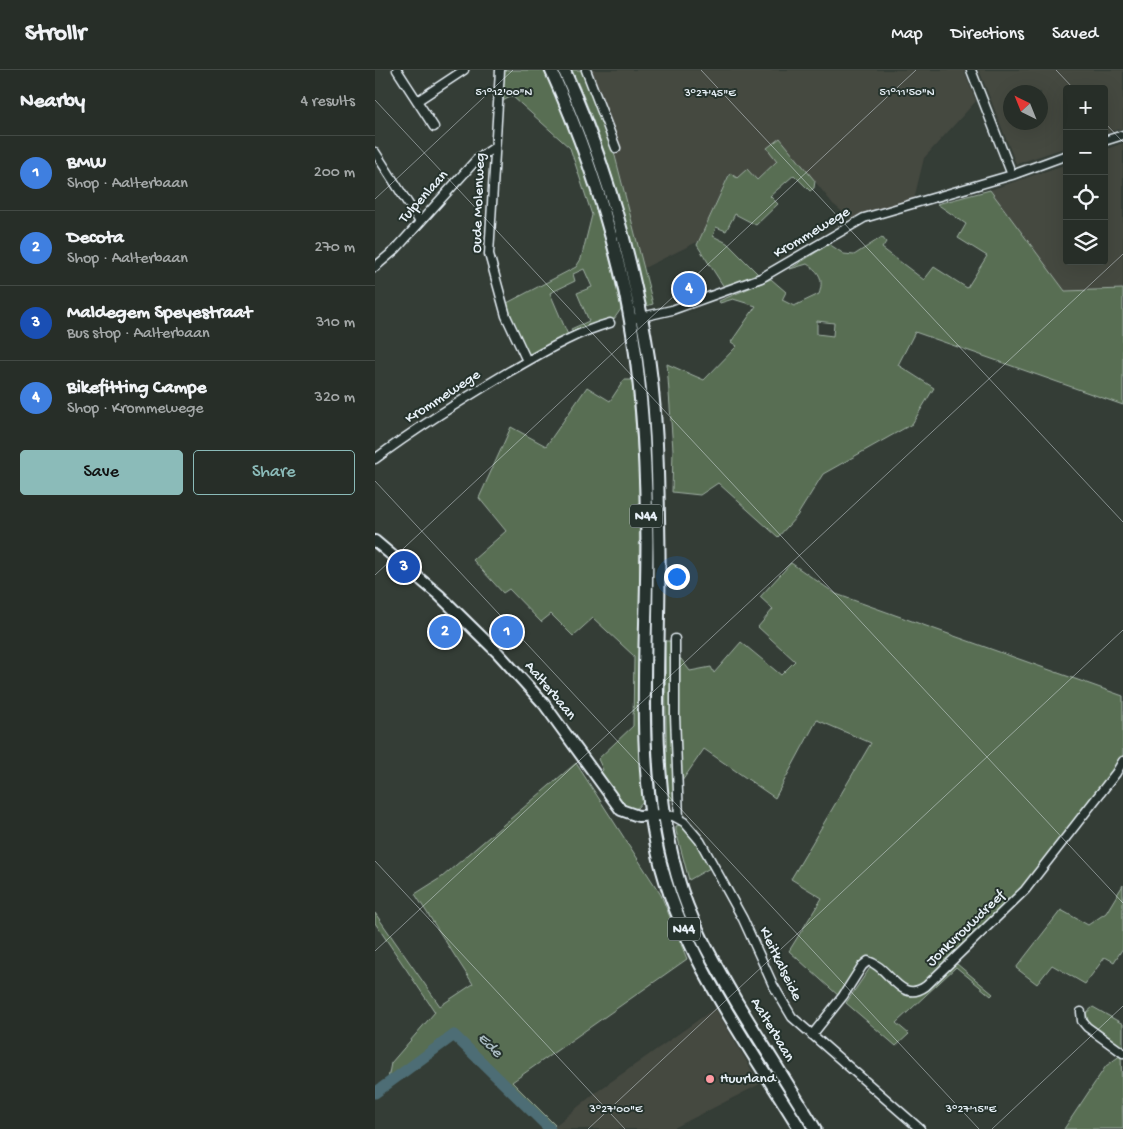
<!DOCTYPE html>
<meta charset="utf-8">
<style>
body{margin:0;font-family:"Gochi Hand",sans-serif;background:#2f3630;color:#f1f3f6}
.controls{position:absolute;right:15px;top:15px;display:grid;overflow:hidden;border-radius:5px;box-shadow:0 5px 20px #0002}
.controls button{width:45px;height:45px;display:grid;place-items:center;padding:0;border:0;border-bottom:1px solid #434a45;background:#272e28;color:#f1f3f6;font:25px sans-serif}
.compass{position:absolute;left:628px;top:15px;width:45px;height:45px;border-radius:50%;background:#272e28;box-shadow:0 5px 20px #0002;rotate:317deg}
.you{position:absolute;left:301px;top:506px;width:18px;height:18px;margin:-12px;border:4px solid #fff;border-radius:50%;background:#1a73e8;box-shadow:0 0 0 8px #1a73e833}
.badge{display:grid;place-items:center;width:32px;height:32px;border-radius:50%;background:#8bbbb9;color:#fff;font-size:16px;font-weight:700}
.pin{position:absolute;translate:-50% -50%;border:2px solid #fff;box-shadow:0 1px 5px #0006}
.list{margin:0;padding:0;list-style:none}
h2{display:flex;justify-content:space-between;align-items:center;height:65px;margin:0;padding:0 20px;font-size:21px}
h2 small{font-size:16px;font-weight:400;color:#a4a8a8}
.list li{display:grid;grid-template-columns:32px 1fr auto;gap:15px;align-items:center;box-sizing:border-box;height:75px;padding:0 20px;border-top:1px solid #434a45}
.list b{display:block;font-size:19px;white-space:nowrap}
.list p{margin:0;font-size:16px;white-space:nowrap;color:#a4a8a8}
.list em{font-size:16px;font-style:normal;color:#a4a8a8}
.actions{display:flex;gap:10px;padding:15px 20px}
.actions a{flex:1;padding:11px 0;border:1px solid #8bbbb9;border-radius:5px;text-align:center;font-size:18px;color:#8bbbb9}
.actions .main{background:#8bbbb9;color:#111}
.icon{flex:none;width:28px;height:28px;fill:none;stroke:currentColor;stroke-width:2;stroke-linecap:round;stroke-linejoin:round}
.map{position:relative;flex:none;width:748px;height:1059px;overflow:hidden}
header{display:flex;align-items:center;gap:30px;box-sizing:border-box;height:70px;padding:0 25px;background:#272e28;border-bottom:1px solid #434a45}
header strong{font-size:24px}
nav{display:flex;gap:28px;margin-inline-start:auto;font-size:18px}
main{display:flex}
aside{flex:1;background:#272e28}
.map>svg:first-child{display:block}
.built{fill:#454840;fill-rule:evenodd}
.green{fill:#596e52;stroke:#a0b0a5;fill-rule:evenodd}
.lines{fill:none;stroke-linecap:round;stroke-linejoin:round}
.river{stroke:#4d6d74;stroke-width:11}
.minor-casing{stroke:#e8f1f8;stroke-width:11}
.major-casing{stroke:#e8f1f8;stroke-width:14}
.highway-casing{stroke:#e8f1f8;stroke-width:15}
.minor{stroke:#26332d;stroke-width:8}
.major{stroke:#26332d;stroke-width:10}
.highway{stroke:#26332d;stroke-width:11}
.ticks{fill:none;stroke:#e8f1f8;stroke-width:1;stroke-opacity:0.45}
.poi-dot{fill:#ff9aa2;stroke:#26332d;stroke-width:2}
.labels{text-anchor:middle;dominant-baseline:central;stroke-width:4;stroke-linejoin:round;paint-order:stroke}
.shield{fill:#26332d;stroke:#aeb8bb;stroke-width:1}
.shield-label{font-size:14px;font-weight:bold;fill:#e8f1f8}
.street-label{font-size:15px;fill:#e8f1f8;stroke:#26332d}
.poi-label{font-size:15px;fill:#e8f1f8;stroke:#26332d;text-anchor:start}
.water-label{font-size:16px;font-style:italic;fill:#aabcc3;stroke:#26332d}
.ticks-label{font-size:12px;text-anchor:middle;fill:#e8f1f8;stroke:#26332d;stroke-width:4;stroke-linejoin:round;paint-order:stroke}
</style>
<header>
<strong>Strollr</strong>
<nav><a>Map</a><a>Directions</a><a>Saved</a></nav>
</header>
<main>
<aside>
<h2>Nearby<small>4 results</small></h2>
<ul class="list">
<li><span class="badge" style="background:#3f7fe0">1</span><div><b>BMW</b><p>Shop · Aalterbaan</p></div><em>200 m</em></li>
<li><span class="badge" style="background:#3f7fe0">2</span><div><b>Decota</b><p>Shop · Aalterbaan</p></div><em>270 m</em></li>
<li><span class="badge" style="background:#1a4fb4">3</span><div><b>Maldegem Speyestraat</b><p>Bus stop · Aalterbaan</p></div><em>310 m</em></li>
<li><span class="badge" style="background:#3f7fe0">4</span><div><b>Bikefitting Campe</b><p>Shop · Krommewege</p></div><em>320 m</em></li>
</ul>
<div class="actions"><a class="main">Save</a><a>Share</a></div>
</aside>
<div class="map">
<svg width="748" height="1059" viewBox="0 0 748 1059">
<rect width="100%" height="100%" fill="#343d36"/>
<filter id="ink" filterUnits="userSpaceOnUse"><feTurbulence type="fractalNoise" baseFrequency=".02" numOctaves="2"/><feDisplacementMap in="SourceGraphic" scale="10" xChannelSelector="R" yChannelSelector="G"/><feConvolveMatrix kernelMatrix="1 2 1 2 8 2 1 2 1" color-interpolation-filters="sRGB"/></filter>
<g filter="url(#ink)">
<path class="built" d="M206,0H589L601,31L549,88L539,129L476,149L458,134L405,68L402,91L381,110L362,108L354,103L324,171L269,198L239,82Z
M604,0H748V58L729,64V19H692V77L641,94ZM666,22V52H636V22Z
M748,73V219L690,221L615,120L692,94V191H729V80Z
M340,938L385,1014L297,1059H176L220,1023Z"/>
<path class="green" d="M127,0H170C206,77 229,157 246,239L239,249L198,263L196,259L214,251L202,223L217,217L209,199L198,204L200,211L175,223L193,265L156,285L151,283L137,249L132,233L201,197L206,189L217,145L195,78L137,26L126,32Z
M197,0H206L239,82L278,234L271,236C252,155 232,76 197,0Z
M405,68L440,111L439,118L435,121L419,105L395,126L403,134L381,155L360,144L351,161L341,157L338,166L352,173L383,204L349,217L322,175L355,103L362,108L372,99L382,110L402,91L392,78Z
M615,120L690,221L748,219V335L540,262L523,295L559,318L537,354L448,404L422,446L403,467L343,413L325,425L297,422L298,380L292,294L329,310L362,276L356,272L381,236L358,229L345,233L344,231L396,209L411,222L407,230L419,236L444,224C449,210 445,202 432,194L415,199L454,174L469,184L479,185L507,167L511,172L507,178L549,210L559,197L592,218L612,186L583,168L591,154L562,134ZM442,251L459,253L458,266L442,264Z
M249,310H257L264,401L265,609L268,731L262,738L257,739L244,731L224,704L228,700L223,689L258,656L259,586L218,548L198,566L176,544L166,552L134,519L128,523L98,490L131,461L104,428L136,357L171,376L212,317L235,331Z
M416,493L461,524L748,626V687L740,701L658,808L548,915L535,919L501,891L492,888L465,927L414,881L447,828L416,809L496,673L442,650L400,728L329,679L307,711L301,712L302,729L292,730L290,571H297L298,589H306L315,601L336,597L339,603L366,572L406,605L420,591L383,557L398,539L385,527Z
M201,693L286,825L312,889L137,1012L180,1055L176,1059H169L79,968L39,1000L35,995L12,1014L16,993L60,942L0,853V843L65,936L98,914L40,824L67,807Z
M306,755L320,769L335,798L314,810L301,761V756Z
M748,815V878L739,892L730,887L710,914L677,895L662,914L641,898L686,840L713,855L731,843Z
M582,894L618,924L616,926L581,897L521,953L534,964L521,976L471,933L497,895L537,926C556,923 565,900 582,894Z
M718,937L748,954V979L714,954L711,943Z
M746,985L748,1059H689L731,996Z"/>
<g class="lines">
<path class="river" d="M0,1023L79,965L175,1059"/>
<defs>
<path id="minor" d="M22,0L59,57
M125,0L114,184L131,246L152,291
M211,0L241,78
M596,0L637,105
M42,31L89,0
M729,71L748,65
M0,82L45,152
M0,197L21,179L102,89L120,77
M262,248L297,240L386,208L489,148L637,105L692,85
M0,389C43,357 88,329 135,301C167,283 199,263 235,253
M300,569V645L304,749
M288,745L298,746L309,752L325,771L368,849L398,915L417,947L545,1059
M706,942L707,951L712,957L748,983
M437,965L468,926L487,896L493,891C515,897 525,935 551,916L650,820L741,703L748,691"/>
<path id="major" d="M0,471L64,525L123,583L169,634L246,740L263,746L288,745"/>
<path id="highway" d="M176,0C208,71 233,146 250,222C267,303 271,389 272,471C272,572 261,685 283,783C306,884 372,972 425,1059
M189,0C227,85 254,175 270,266C283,337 283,411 284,483C285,591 273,700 302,805C314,850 338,891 361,931C387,974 414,1016 440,1059"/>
</defs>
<use href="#minor" class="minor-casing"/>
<use href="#major" class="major-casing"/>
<use href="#highway" class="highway-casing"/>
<use href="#minor" class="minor"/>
<use href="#major" class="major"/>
<use href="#highway" class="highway"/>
</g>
</g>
<path class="ticks" d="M326,0L748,452M681,0L699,19M0,30L748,833M729,52L748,72M0,129L138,0M0,411L604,1059M0,505L541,0M0,791L250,1059M0,881L748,184M213,1059L748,560M617,1059L748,936"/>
<circle class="poi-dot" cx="335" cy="1009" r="5"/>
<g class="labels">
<g class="shield">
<rect x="255" y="434.5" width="32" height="23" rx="4"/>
<rect x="293" y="847.5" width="32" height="23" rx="4"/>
</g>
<g class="shield-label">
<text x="271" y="446">N44</text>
<text x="309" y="859">N44</text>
</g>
<g class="street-label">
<text transform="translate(49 127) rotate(-48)">Tulpenlaan</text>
<text transform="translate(104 133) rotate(-88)">Oude Molenweg</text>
<text transform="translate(437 163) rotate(-31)">Krommewege</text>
<text transform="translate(68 327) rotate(-33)">Krommewege</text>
<text transform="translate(175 621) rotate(50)">Aalterbaan</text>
<text transform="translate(591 859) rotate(-44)">Jonkvrouwdreef</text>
<text transform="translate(405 894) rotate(64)">Kleitkalseide</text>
<text transform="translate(397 960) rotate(59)">Aalterbaan</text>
</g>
<g class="poi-label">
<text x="345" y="1009">Huurland</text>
</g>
<g class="water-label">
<text transform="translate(114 976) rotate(45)">Ede</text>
</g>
</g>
<g class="ticks-label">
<text x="129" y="25">51°12'00"N</text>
<text x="532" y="25">51°11'50"N</text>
<text x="335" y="26">3°27'45"E</text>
<text x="241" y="1042">3°27'00"E</text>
<text x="596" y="1042">3°27'15"E</text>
</g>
</svg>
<div class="controls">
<button>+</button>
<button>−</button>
<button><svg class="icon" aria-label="locate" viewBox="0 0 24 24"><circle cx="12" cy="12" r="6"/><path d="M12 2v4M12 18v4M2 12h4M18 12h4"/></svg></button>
<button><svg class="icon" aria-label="layers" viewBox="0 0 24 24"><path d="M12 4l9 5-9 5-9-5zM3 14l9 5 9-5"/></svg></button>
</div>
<svg class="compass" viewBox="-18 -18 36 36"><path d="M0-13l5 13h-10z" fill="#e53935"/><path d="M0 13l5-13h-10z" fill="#a4a8a8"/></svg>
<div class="you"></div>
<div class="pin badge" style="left:132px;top:562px;background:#3f7fe0">1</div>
<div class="pin badge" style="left:70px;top:562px;background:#3f7fe0">2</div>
<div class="pin badge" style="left:29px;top:497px;background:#1a4fb4">3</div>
<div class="pin badge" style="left:314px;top:219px;background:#3f7fe0">4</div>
</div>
</main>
